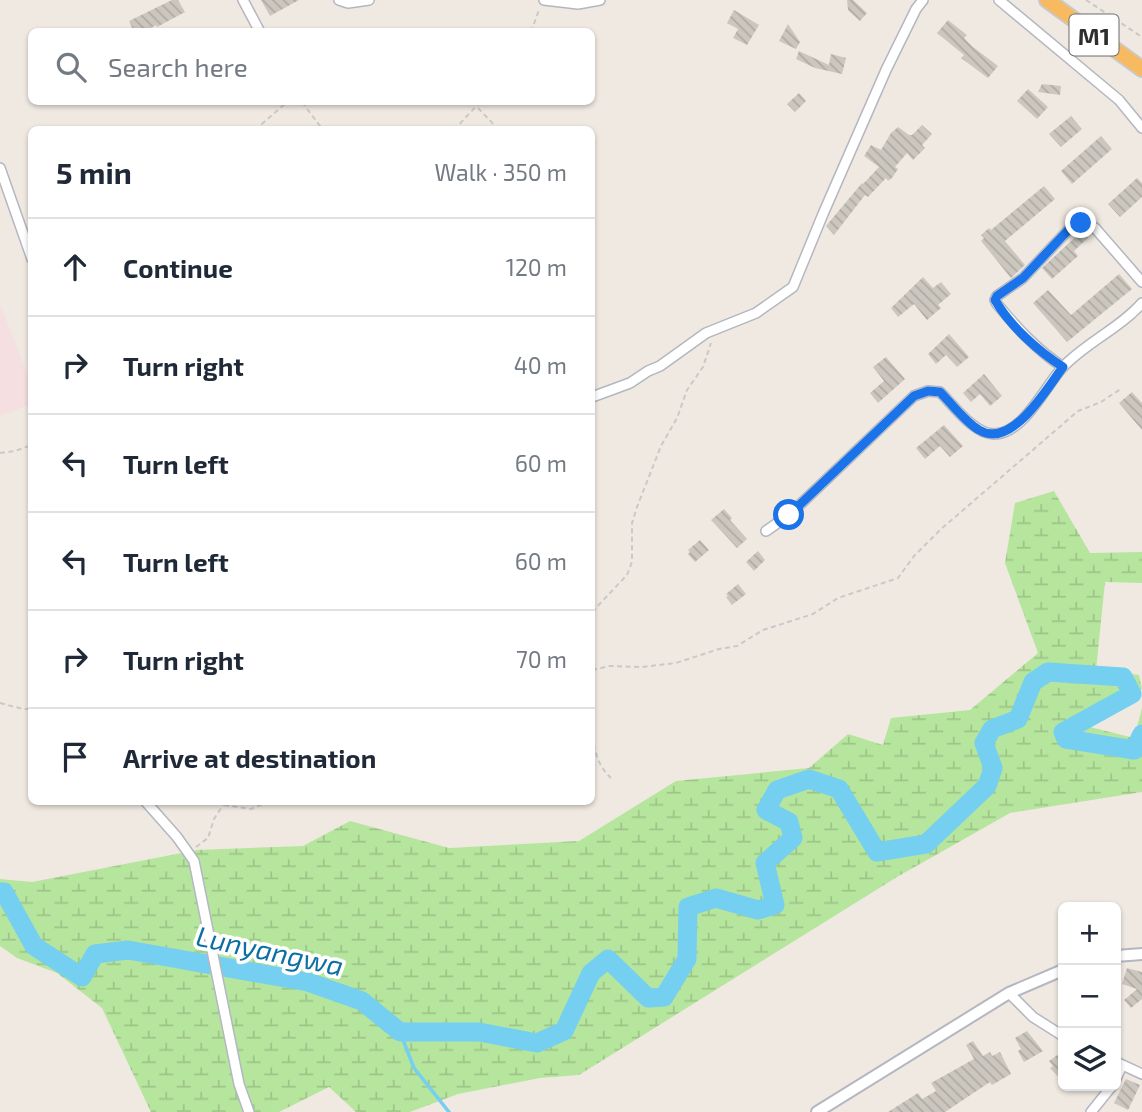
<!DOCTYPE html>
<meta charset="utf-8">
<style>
body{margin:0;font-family:"Exo 2",sans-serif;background:#f6f6f7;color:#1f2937}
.controls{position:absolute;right:21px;bottom:21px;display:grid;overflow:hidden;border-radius:10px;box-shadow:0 2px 5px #0004}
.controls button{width:63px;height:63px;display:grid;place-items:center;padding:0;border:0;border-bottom:2px solid #e0e1e3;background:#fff;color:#1f2937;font:35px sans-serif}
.stop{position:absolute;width:21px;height:21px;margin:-16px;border:5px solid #1a73e8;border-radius:50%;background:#fff}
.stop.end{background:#1a73e8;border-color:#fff;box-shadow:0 2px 7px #0008}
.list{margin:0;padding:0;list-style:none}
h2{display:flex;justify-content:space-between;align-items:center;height:91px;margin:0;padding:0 28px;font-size:30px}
h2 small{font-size:23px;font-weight:400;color:#747a83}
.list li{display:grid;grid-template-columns:46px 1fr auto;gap:21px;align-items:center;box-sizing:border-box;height:98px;padding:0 28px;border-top:2px solid #e0e1e3}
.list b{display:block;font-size:26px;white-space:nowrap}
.list em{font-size:23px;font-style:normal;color:#747a83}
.icon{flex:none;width:38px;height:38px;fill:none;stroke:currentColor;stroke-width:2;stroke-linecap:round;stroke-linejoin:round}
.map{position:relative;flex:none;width:1142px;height:1112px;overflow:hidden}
.search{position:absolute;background:#fff;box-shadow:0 2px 5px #0004;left:28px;top:28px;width:567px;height:77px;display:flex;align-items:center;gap:18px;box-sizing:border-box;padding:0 24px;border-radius:10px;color:#747a83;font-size:26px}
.panel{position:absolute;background:#fff;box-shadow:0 2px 5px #0004;left:28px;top:126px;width:567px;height:679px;border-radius:10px}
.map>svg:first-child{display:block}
.medical{fill:#f5dfe0}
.wetland{fill:url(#wetland-marsh)}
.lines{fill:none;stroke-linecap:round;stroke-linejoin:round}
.stream{stroke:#75cff0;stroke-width:3.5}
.river{stroke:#75cff0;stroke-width:19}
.building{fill:url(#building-back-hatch)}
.minor-casing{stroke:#b4b7c1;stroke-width:12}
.tertiary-casing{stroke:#b4b7c1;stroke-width:14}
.trunk-casing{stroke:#c9c9c9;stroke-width:18}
.path{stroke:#c9c9c9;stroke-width:2;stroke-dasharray:5 3.5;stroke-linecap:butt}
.minor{stroke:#fff;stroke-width:9}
.tertiary{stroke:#fff;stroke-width:10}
.trunk{stroke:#f8ba60;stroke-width:14}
.route{stroke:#1a73e8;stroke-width:9}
.labels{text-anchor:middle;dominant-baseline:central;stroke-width:7;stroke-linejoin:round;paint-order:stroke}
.shield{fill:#fff;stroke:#6d6d6d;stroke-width:2}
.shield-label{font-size:24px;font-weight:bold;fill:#2e2e2e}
.water-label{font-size:28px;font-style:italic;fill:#0d6fa3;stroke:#fff}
</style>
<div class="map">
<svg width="1142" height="1112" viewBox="0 0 1142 1112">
<defs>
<pattern id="wetland-marsh" width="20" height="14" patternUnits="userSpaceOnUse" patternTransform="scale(1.75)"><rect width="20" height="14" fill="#b6e59e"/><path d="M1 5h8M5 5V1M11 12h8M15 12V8" fill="none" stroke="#9dc588"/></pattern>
<pattern id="building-back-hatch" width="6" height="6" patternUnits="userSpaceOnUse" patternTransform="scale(1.75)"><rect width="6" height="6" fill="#cbc7bf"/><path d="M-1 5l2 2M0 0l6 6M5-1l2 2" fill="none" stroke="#afaba4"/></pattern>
</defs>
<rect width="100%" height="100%" fill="#efe9e1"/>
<path class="medical" d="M0,305L32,386L31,404L0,416Z"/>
<path class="wetland" d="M1054,491L1090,553L1142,552V583L1105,582L1096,670L1139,675L1142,689L1126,704L1086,726L1134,738L1142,708V792L1010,813L897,877L579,1075L540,1078L458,1094L410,1112H356L329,1087L279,1112H151L102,1008L57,973L17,958L0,946V879L32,882L197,850L303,846L350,821L449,848L579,841L676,781L809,768L848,734L883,745L891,718L970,710L1038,653L1005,563L1015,503Z"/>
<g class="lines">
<path class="stream" d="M400,1032L414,1068L449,1112"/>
<path class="river" d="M0,892H4L34,946L82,977L95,954L128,950L308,982L362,1001L400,1032H479L537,1043L564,1031L591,973L608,959L648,998L664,997L687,959L688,907L716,898L758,910L775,905L765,863L793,838L789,822L766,810L777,790L809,779L839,789L877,852L926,844L987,786L993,768L984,743L992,729L1018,719L1033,682L1048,672L1123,677L1132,694L1063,732L1066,739L1134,750L1142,734"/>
</g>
<path class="building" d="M172,0H178L185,12L157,27L156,25L144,32H134L129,21Z
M261,0H299L270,16Z
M847,0H853L867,13L860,21L848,10Z
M734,10L759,25L747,45L733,38L738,29L727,23Z
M948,20L967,35L964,38L973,47L998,66L988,78L961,58L964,55L937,33Z
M788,24L800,42L796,49L779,41Z
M799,51L829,65L831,54L846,58L842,74L815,68L796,59Z
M1042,84L1061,86L1060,95L1038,92Z
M1028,89L1048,107L1037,119L1017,101Z
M799,93L806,101L795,112L787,104Z
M1071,116L1082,129L1061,147L1049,134Z
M922,125L932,134L922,145L925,148L913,160L907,153L895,167L898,169L892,178L888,181L886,178L868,197L865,195L834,235L826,226L862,183L863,184L879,167L864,156L871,145L881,150L891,133L898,127L909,135H912Z
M1101,136L1112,149L1072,184L1061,171Z
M1137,178L1142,183V197L1120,217L1108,204Z
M1044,186L1055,199L1005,241L1025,265L1011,278L981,241L984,238L981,235L989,228L991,230Z
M1082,231L1088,238L1074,251L1078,256L1052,279L1042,268Z
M1119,274L1132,289L1067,342L1033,303L1048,290L1071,315Z
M923,277L933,288L941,282L951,294L938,305L941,308L927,320L914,304L898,317L891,308Z
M949,334L969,357L957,367L946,355L936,364L928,354Z
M886,357L905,379L878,403L870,393L884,381L873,367Z
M984,374L1002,396L990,406L980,394L971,402L963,393Z
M1132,392L1142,403V430L1119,403Z
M944,425L963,446L950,457L940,446L925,459L916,448Z
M724,509L732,518L730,520L747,539L737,548L711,520Z
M700,540L709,550L695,562L688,554L690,552L688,550Z
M758,551L765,560L754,571L746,562Z
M738,584L746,594L732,605L726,597L728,596L726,594Z
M1127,968L1142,972V999L1131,1008L1124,1000L1137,989L1122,984Z
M1027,1031L1043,1051L1024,1062L1018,1051L1021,1049L1015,1038Z
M973,1041L983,1056L990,1052L992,1056L1000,1052L1011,1074L992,1085L990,1082L945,1112H888L918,1093L922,1099L936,1091L931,1083L974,1059L966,1045Z
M1063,1051V1082L1050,1068L1053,1066L1049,1061Z
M1126,1079L1140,1085L1128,1110L1114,1103Z"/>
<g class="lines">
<defs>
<path id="minor" d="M243,0L260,32
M339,0L348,3L369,0
M544,0L578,4L600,0
M999,0L1119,100L1142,128
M0,168L32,259
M1063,367C1037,350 1017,328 997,304L995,300L997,296L1023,278L1072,226L1081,223L1095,228L1142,282
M592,397L630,383L648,371L660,366L706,333L756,313L793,287L823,214L886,70L916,9L923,0
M766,531L789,515L914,396L928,391L940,392C954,406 974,434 994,434C1023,434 1045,387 1062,368C1085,343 1119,329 1142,303
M146,802L177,837L194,861L239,1084L249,1112
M1009,993L1033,1017L1063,1036
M1116,1062L1142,1074
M1116,1079L1122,1065
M1091,1112L1112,1086"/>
<path id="tertiary" d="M1116,956L1142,954
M817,1112L1009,993L1063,970"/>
<path id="trunk" d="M1047,0L1142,69"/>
</defs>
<use href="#minor" class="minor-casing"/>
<use href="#tertiary" class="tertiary-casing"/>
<use href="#trunk" class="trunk-casing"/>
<path class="path" d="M1086,0L1142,37
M531,32L539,10
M302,102L323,130
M478,108L499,130
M255,130L287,102
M454,130L480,102
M0,453L15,451L32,445
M592,612L627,575L632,562V523L637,507L661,446L677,418L687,390L703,367L711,343
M592,670L610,666L642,667L676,663L719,649L737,646L763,630L813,614L838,598L898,578L914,556L940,530L1078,411L1101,402L1122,388
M0,703L23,709H32
M592,736C595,752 598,766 611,778
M224,805L251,809L267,802
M196,847L208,838L214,819L223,805V802"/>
<use href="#minor" class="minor"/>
<use href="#tertiary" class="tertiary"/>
<use href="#trunk" class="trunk"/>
</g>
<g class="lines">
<path class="route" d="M789,515L914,396L928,391L940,392C951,403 966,423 979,430C1012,450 1047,388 1063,367C1038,351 1010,326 995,300L997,296L1023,278L1072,226L1081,223"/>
</g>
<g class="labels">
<rect class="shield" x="1069.5" y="14.5" width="49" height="41" rx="5"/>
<g class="shield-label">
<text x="1094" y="35">M1</text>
</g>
<g class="water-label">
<text transform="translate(270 950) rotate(12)">Lunyangwa</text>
</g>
</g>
</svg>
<div class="controls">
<button>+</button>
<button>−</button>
<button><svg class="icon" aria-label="layers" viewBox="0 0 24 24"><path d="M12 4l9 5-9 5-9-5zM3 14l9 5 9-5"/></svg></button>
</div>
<div class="stop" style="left:789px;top:515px"></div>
<div class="stop end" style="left:1081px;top:223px"></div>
<div class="search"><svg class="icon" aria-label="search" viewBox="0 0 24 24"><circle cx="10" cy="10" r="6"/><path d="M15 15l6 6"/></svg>Search here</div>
<section class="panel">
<h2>5 min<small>Walk · 350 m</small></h2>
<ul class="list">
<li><svg class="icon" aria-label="ahead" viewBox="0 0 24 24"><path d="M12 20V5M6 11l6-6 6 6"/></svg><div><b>Continue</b></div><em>120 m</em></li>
<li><svg class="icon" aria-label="right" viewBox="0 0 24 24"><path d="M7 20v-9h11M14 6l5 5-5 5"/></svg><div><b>Turn right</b></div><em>40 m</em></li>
<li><svg class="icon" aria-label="left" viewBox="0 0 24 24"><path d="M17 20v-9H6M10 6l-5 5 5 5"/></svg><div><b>Turn left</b></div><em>60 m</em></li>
<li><svg class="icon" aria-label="left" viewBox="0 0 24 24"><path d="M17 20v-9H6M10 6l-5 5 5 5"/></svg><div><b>Turn left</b></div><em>60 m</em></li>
<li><svg class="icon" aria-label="right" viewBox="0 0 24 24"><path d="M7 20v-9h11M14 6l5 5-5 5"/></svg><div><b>Turn right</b></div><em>70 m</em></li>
<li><svg class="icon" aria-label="arrive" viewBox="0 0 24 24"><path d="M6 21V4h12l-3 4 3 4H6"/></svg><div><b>Arrive at destination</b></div></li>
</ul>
</section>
</div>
